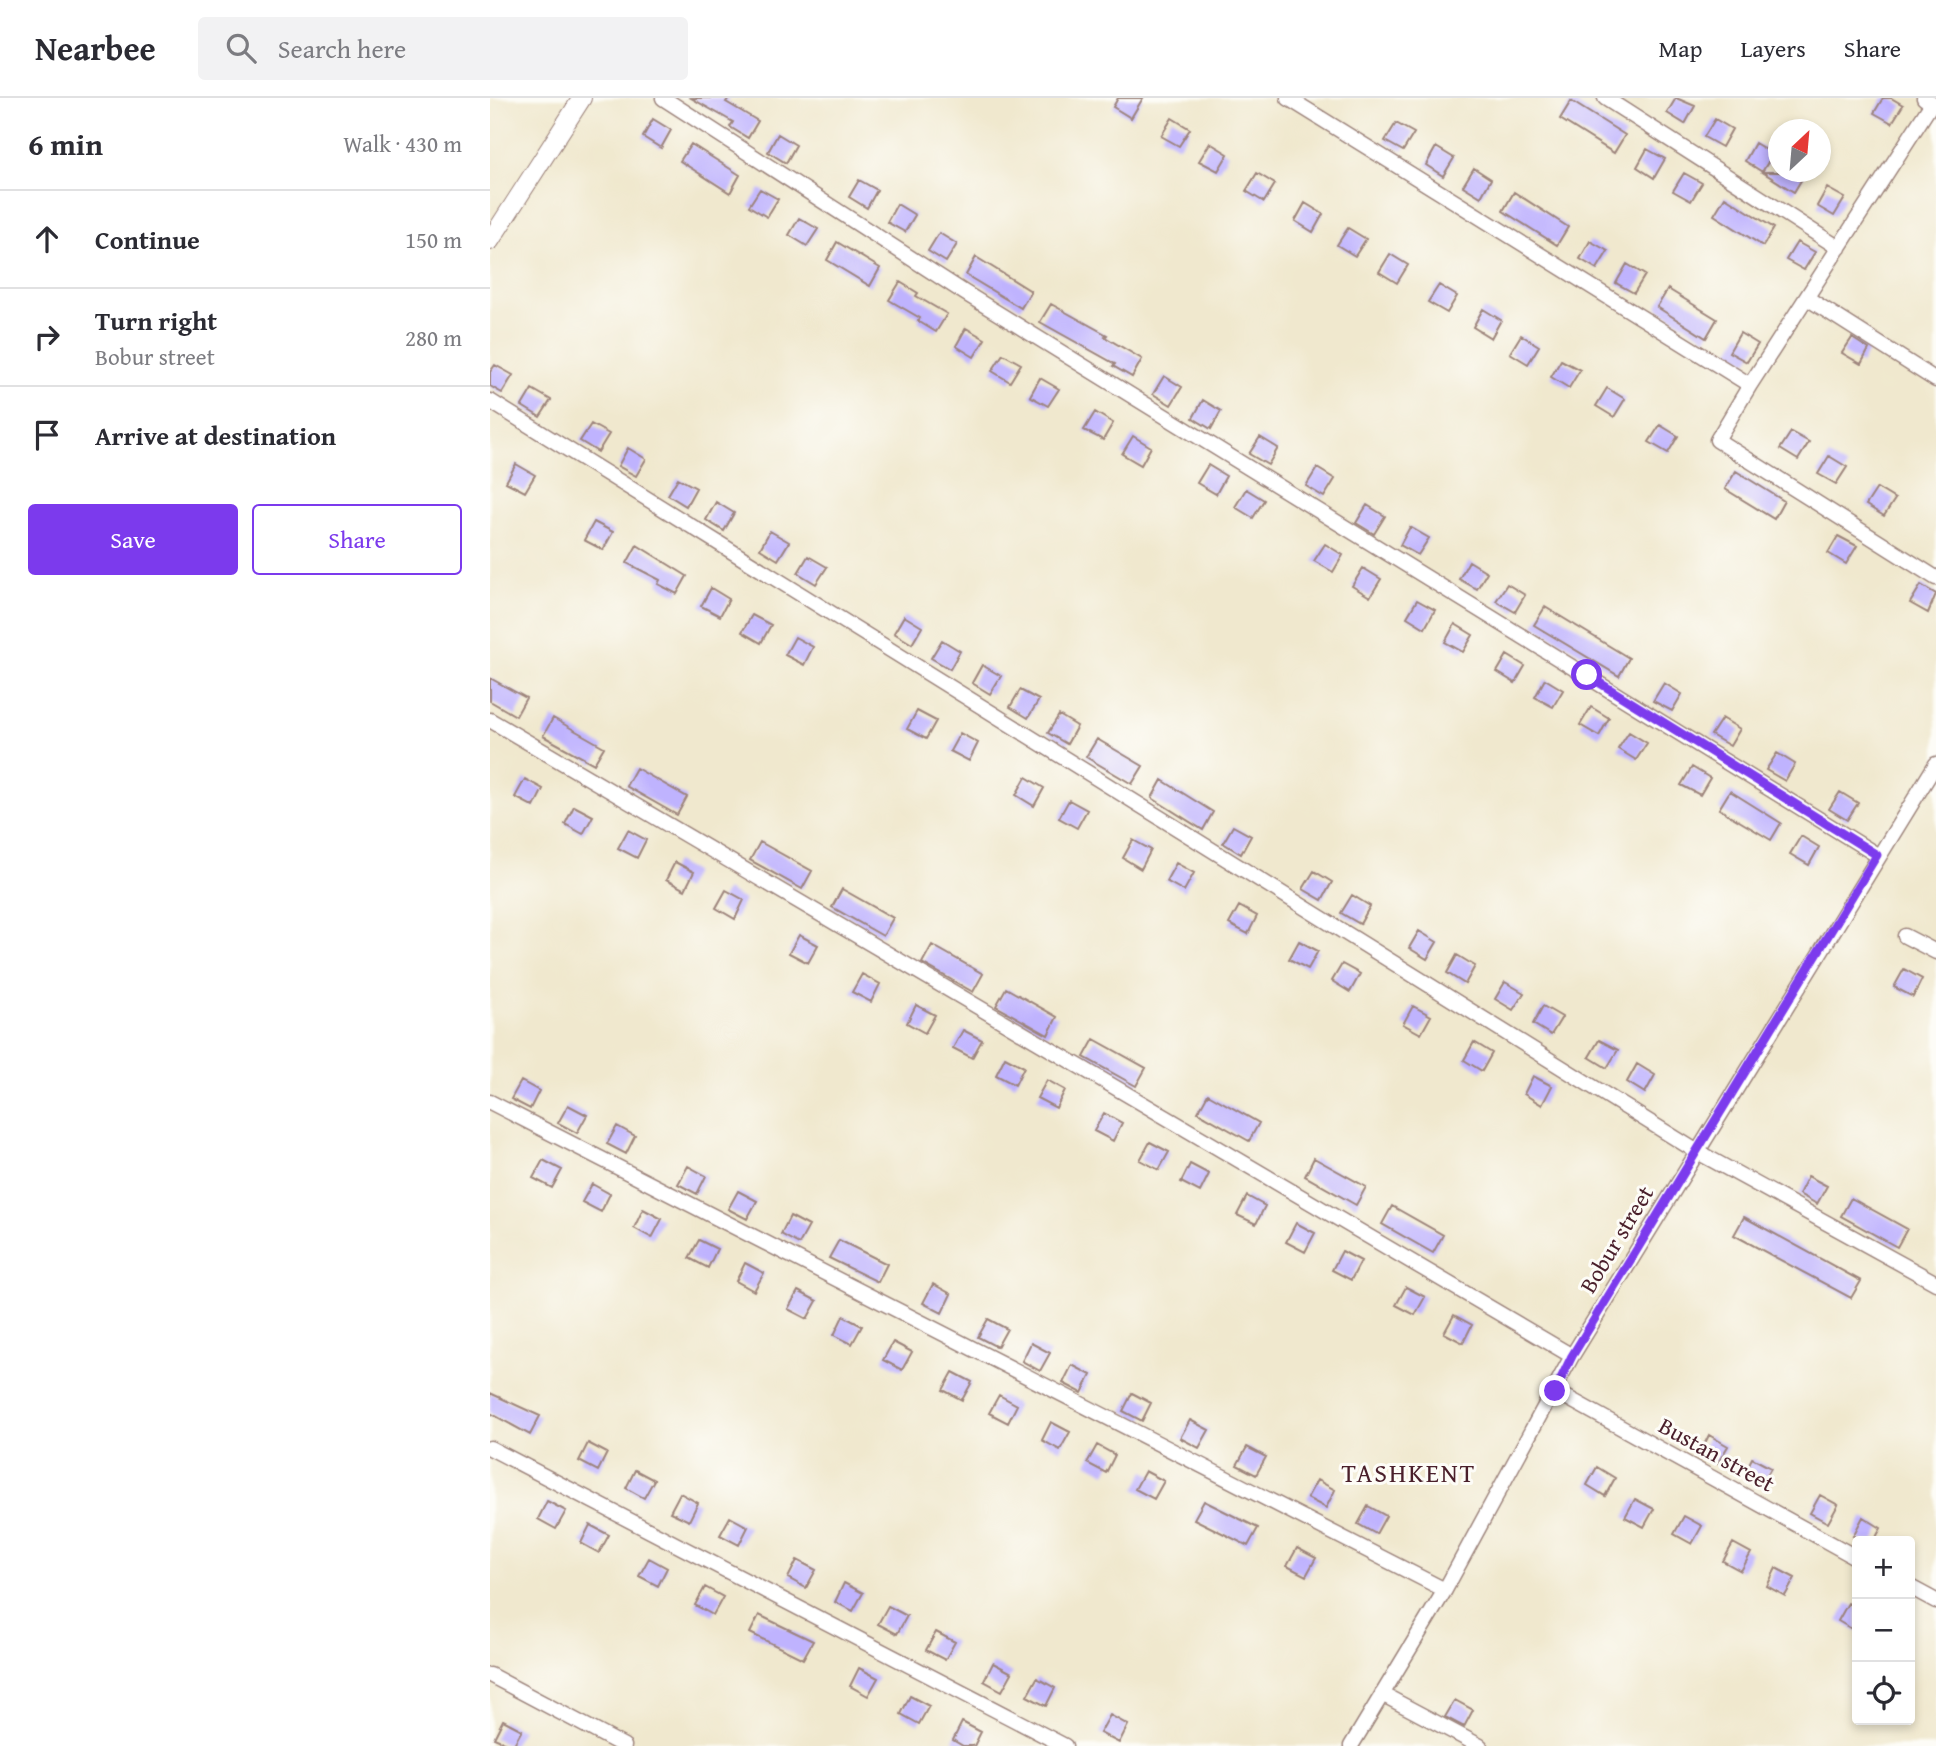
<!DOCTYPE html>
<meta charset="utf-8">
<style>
body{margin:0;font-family:"Gentium Book Plus",serif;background:#f2f2f3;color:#2b2b33}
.controls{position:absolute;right:21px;bottom:21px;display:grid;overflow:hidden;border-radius:7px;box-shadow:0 4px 10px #0003}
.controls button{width:63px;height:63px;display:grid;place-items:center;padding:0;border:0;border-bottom:2px solid #e1e1e2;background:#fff;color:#2b2b33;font:35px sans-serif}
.compass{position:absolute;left:1278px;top:21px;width:63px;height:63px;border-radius:50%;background:#fff;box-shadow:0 4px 10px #0003;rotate:26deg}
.stop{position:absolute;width:21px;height:21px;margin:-16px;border:5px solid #7c3aed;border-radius:50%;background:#fff}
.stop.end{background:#7c3aed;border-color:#fff;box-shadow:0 2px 7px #0008}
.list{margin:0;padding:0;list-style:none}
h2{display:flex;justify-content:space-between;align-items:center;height:91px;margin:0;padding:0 28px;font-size:30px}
h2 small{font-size:23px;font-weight:400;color:#7c7c81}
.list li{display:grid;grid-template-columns:46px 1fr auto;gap:21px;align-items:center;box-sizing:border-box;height:98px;padding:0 28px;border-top:2px solid #e1e1e2}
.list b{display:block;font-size:26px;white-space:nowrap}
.list p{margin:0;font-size:23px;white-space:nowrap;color:#7c7c81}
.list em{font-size:23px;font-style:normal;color:#7c7c81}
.actions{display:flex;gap:14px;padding:21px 28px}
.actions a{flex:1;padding:16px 0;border:2px solid #7c3aed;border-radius:7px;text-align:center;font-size:24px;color:#7c3aed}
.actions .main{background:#7c3aed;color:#fff}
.icon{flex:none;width:38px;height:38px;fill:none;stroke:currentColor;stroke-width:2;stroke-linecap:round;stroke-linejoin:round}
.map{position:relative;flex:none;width:1446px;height:1648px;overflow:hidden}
header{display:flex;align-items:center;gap:42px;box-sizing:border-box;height:98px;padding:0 35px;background:#fff;border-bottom:2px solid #e1e1e2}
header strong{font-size:33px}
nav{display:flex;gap:38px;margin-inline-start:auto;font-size:24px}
.search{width:490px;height:63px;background:#f2f2f3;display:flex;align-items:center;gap:18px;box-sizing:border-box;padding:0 24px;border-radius:7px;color:#7c7c81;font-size:26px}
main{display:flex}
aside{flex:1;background:#fff}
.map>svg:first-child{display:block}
.building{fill:#bfb3fe}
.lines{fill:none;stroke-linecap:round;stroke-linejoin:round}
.minor-casing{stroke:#9d847c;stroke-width:17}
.tertiary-casing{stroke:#9d847c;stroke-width:20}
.minor{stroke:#fff;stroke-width:14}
.tertiary{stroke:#fff;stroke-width:18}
.route{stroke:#7c3aed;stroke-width:9}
.labels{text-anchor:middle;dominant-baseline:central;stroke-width:6;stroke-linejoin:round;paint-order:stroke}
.street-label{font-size:23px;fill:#4a1f2b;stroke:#fdfcf7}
.quarter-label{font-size:26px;letter-spacing:2px;fill:#4a1f2b;stroke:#fdfcf7}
</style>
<header>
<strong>Nearbee</strong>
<div class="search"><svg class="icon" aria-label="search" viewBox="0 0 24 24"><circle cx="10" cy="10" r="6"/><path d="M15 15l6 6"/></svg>Search here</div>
<nav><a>Map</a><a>Layers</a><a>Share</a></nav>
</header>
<main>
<aside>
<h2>6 min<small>Walk · 430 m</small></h2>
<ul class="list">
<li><svg class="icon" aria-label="ahead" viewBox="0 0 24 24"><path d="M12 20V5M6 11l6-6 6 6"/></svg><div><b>Continue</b></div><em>150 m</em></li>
<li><svg class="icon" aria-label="right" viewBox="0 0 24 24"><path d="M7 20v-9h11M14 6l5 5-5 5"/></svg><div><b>Turn right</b><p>Bobur street</p></div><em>280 m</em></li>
<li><svg class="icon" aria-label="arrive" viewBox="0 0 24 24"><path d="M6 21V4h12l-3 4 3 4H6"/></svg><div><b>Arrive at destination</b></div></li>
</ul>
<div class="actions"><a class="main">Save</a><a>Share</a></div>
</aside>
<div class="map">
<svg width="1446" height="1648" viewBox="0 0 1446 1648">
<rect width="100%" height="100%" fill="#fdfcf7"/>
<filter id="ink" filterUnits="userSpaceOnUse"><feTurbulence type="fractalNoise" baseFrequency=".0143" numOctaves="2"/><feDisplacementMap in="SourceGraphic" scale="14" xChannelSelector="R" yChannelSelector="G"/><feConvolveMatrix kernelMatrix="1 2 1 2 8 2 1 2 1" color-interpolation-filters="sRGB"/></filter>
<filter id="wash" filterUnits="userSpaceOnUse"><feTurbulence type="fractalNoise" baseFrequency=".00686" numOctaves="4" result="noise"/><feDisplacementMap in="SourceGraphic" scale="28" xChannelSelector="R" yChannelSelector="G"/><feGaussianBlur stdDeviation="1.57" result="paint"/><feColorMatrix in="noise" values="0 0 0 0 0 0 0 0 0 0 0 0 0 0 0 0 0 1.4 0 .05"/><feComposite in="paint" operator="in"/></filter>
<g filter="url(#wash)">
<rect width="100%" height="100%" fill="#f0e8ce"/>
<g id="blocks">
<path class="building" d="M201,0H239L236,4L268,23L258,40L240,29L243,24Z
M628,0H653L641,20L623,9Z
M1186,0L1205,8L1195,26L1177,15Z
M1393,0H1401L1413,7L1402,25L1384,15Z
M1081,3L1135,37L1124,55L1070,21Z
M682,20L700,31L689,48L671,38Z
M163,21L181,32L171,50L153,39Z
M1225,21L1242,31L1232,49L1214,39Z
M906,25L924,35L913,53L895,43Z
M288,36L306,47L296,65L278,54Z
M720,45L738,56L728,73L709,63Z
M1265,45L1283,56L1272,74H1316L1304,94L1255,63Z
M201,46L250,77L240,95L190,63Z
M946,49L964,60L953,78L936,67Z
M1157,51L1175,61L1164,80L1147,69Z
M984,70L1001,81L991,99L973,88Z
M767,75L785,86L774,104L756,93Z
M1194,75L1212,85L1201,103L1183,93Z
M369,82L387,92L377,110L359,99Z
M1337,90L1355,100L1344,118L1327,108Z
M270,91L288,101L277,119L259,108Z
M1024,94L1078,129L1067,147L1013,113Z
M1235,99L1284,130L1273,148L1224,117Z
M815,105L833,116L823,134L805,123Z
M407,106L425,117L415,134L397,124Z
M309,120L328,131L317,148L299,137Z
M858,130L876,141L865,158L847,147Z
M449,135L467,146L456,164L438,153Z
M1100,143L1118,153L1107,171L1090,161Z
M347,144L390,170L380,188L337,162Z
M1307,144L1325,154L1314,172L1296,162Z
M900,156L918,167L907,185L889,174Z
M486,159L541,193L531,210L476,177Z
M1137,166L1155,177L1144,195L1126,185Z
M410,184L428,195L426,198L457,216L446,234L428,223L430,220L399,202Z
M949,187L967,198L957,215L938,204Z
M1178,191L1227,221L1216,240L1167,209Z
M561,206L617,237L615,239L652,261L642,279L623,268L625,266L550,224Z
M993,211L1011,222L1001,240L983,229Z
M476,230L495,241L484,259L466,248Z
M1250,235L1268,246L1257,264L1239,254Z
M1031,237L1049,248L1038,266L1020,255Z
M1362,240L1379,251L1371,266L1352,255Z
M513,256L531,266L520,284L502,273Z
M1071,262L1090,272L1079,290L1061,279Z
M5,267L23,277L12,295L0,288V274Z
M674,278L692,289L681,307L663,296Z
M550,280L569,291L558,308L540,298Z
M1117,290L1135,301L1124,319L1106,308Z
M42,291L61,302L50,319L32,308Z
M713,302L731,313L721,331L703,320Z
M605,314L623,325L613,342L594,332Z
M101,326L119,336L108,354L90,343Z
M1170,327L1188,338L1178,355L1159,344Z
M1301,334L1319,344L1308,362L1290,351Z
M643,338L661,349L651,367L632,356Z
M770,339L788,350L778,367L759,356Z
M138,350L156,361L146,378L128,368Z
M1339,358L1357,369L1346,386L1328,376Z
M26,366L45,377L35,394L16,384Z
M718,367L736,378L726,396L707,385Z
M827,370L845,381L834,399L816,388Z
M1246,373L1294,403L1284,421L1235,391Z
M188,380L206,390L196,408L178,397Z
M1387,390L1405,401L1394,418L1376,407Z
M756,391L774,402L763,420L745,409Z
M226,404L244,415L234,433L216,422Z
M877,407L895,418L884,436L866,425Z
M104,424L123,434L113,452L94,442Z
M920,429L939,440L928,457L910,447Z
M280,433L299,444L288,462L270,451Z
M1348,438L1367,448L1356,466L1338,455Z
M835,446L853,457L843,474L824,463Z
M147,447L197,478L187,496L168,486L170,482L137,465Z
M318,458L337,469L326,486L308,475Z
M979,463L997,474L987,491L969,481Z
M873,470L891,481L880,499L862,488Z
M1017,486L1035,497L1025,514L1006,503Z
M1431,487L1446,496L1438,515L1420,505Z
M221,490L239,501L230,518L211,508Z
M927,502L945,512L935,530L917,519Z
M1055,509L1139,560L1129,578L1044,527Z
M262,517L281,527L271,545L252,534Z
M414,518L432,529L422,546L404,535Z
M965,526L983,537L973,554L955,544Z
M305,539L323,549L314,567L295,557Z
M452,542L470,553L460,571L441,560Z
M1017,557L1035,568L1025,585L1007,574Z
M492,567L511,578L500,596L482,585Z
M0,580L36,600L26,618L0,603Z
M1055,581L1073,592L1063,609L1045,599Z
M1174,585L1192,596L1182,613L1163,603Z
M530,592L549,602L538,620L520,609Z
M1101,609L1119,620L1109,638L1090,627Z
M427,613L446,623L436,641L417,631Z
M569,617L587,628L577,646L558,635Z
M63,620L114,649L104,666L53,638Z
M1232,620L1250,631L1240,648L1221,637Z
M1139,634L1157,645L1146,662L1128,651Z
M470,635L488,645L479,663L460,653Z
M607,641L653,668L642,686L596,659Z
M1287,655L1305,666L1295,683L1276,672Z
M1202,669L1220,680L1210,697L1191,687Z
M146,670L197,699L187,717L136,688Z
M536,679L554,690L544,708L526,697Z
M35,681L53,691L44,709L25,699Z
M672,682L723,714L713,732L662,700Z
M1240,693L1291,725L1281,742L1229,711Z
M1350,694L1368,705L1357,722L1339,711Z
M579,702L597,712L587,730L569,720Z
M84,708L103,718L93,736L75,726Z
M743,728L761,738L751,756L733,745Z
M138,732L156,742L147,760L128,750Z
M1311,738L1329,749L1319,767L1300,756Z
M643,742L661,752L651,771L633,760Z
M270,744L322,773L312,791L260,762Z
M185,764L204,774L195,792L176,782Z
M686,765L704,775L694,793L676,783Z
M824,773L842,784L832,802L813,791Z
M352,791L403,820L393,838L342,809Z
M236,792L254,802L245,821L226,810Z
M862,797L880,808L870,826L851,815Z
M749,808L767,818L758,836L739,826Z
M929,833L947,844L937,861L919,850Z
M309,837L328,847L318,865L299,855Z
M809,843L828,853L818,871L799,861Z
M442,847L493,876L483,894L432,865Z
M967,857L985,868L975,886L957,875Z
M852,866L870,876L860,894L842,883Z
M1414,871L1432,881L1423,899L1404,889Z
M372,876L390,886L381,904L362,894Z
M1015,884L1034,895L1023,912L1005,901Z
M516,890L567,919L558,937L506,908Z
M426,907L445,917L435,935L417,925Z
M923,908L941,918L931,936L913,926Z
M1053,908L1072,919L1061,937L1043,926Z
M473,932L492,942L482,960L463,950Z
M604,941L656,970L646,988L594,959Z
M1109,942L1128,952L1117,970L1099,959Z
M984,944L1002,955L992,973L974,962Z
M515,959L534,969L525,987L506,977Z
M1147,966L1165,977L1155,995L1137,984Z
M1043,978L1062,988L1052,1007L1034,996Z
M557,982L575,992L566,1010L547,1000Z
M31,983L49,993L40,1011L21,1001Z
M718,996L769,1025L759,1043L708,1014Z
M78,1007L97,1017L87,1035L68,1025Z
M614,1015L632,1025L623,1043L604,1033Z
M127,1028L145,1038L136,1056L117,1046Z
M660,1044L679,1054L669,1072L650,1062Z
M824,1060L876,1089L866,1107L815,1078Z
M53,1062L72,1072L62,1090L43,1080Z
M700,1066L719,1076L710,1094L691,1084Z
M198,1068L216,1078L207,1096L188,1086Z
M1318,1078L1337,1088L1327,1106L1309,1096Z
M102,1086L120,1096L111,1114L92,1104Z
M248,1093L267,1103L257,1121L238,1111Z
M757,1098L775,1108L766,1126L747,1117Z
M1361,1100L1417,1131L1407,1149L1351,1118Z
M902,1108L953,1137L943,1155L892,1126Z
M153,1111L172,1121L162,1140L144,1130Z
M300,1118L319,1128L309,1146L291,1136Z
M1254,1119L1371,1183L1361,1200L1244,1137Z
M806,1125L825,1135L815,1154L796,1144Z
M209,1142L227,1151L218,1170L199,1160Z
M349,1142L397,1166L388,1184L339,1160Z
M852,1153L871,1163L861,1182L842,1172Z
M255,1165L274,1175L264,1193L246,1183Z
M443,1186L461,1196L452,1215L433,1205Z
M916,1189L935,1199L925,1217L906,1207Z
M308,1193L327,1203L317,1221L298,1211Z
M964,1217L982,1227L973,1245L954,1235Z
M353,1218L372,1228L362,1246L344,1237Z
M498,1221L517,1231L507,1249L488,1239Z
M403,1244L422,1254L412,1272L393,1262Z
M541,1245L560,1255L550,1273L532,1263Z
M582,1267L601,1277L592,1295L573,1285Z
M463,1274L482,1284L472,1302L453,1292Z
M0,1295L50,1318L40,1337L0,1315Z
M642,1295L661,1305L652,1323L633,1313Z
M509,1297L527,1307L518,1325L499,1315Z
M700,1322L719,1332L709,1350L690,1340Z
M561,1324L580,1334L570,1352L552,1342Z
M1219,1337L1238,1348L1228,1365L1210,1355Z
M98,1345L117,1355L108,1373L89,1363Z
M607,1347L625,1357L616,1375L597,1365Z
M757,1349L776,1359L766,1377L747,1367Z
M1262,1360L1281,1370L1271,1388L1253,1378Z
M1107,1369L1125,1380L1115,1398L1097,1387Z
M145,1372L164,1382L154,1400L136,1390Z
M655,1373L674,1383L664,1401L645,1391Z
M827,1382L845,1392L836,1410L817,1400Z
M190,1395L208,1405L199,1423L180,1414Z
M1330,1397L1348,1407L1338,1425L1320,1415Z
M1145,1401L1164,1411L1154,1429L1135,1419Z
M57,1403L76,1413L66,1431L48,1421Z
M714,1403L768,1430L758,1448L704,1421Z
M878,1408L896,1418L886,1436L868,1426Z
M1194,1418L1212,1428L1202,1446L1184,1436Z
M240,1419L258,1429L249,1447L230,1437Z
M1373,1419L1391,1430L1384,1443H1373L1363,1438Z
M100,1427L119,1437L109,1455L91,1445Z
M1243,1445L1261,1455L1251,1473L1233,1463Z
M807,1450L826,1460L816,1478L797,1468Z
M159,1460L177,1470L168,1488L149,1478Z
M307,1462L326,1472L316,1490L298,1480Z
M1286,1470L1305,1480L1295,1498L1277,1488Z
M354,1485L373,1495L363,1513L345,1504Z
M215,1489L233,1499L223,1517L205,1507Z
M1358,1505L1367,1510V1534L1348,1523Z
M398,1508L417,1518L407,1536L388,1526Z
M269,1517L323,1543L313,1561L260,1535Z
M446,1534L465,1544L455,1562L436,1552Z
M503,1565L522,1575L512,1593L494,1583Z
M369,1570L388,1580L378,1598L360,1588Z
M547,1580L565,1590L556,1608L537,1598Z
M420,1598L439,1608L429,1626L411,1616Z
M965,1602L983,1612L974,1629L955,1619Z
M620,1617L638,1627L629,1645L610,1635Z
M13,1622L32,1632L23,1648L4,1640Z
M472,1624L491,1634L484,1648H473L463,1642Z"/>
</g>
</g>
<g filter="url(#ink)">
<use href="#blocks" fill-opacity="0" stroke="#9d847c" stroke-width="2"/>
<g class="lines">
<defs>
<path id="minor" d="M173,0L475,195L1387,757
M798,0L1260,287L1227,342L1446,480
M1115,0L1349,150
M1317,200L1446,282
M1260,287L1442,5L1434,0
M0,303L1206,1053L1446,1185
M0,622L1082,1258
M1415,838L1446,854
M0,1004L955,1492
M1065,1293L1367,1460
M0,1350L575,1648
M1420,1489L1446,1503
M0,1577L134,1648
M892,1596L990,1648
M861,1648L955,1492L1082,1258L1446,666"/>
<path id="tertiary" d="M0,143L92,0"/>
</defs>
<use href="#minor" class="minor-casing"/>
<use href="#tertiary" class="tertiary-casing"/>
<use href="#minor" class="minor"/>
<use href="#tertiary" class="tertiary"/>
</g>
</g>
<g class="lines" filter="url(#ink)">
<path class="route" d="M1065,1293L1082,1258L1387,757L1097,577"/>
</g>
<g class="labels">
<g class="street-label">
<text transform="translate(1126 1141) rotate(-59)">Bobur street</text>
<text transform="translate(1227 1356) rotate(29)">Bustаn street</text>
</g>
<g class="quarter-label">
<text x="919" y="1374">TASHKENT</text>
</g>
</g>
</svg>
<div class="controls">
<button>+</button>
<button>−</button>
<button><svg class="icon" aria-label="locate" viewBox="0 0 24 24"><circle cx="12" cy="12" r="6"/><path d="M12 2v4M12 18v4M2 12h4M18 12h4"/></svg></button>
</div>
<svg class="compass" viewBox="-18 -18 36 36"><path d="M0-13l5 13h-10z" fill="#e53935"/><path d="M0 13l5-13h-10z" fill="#7c7c81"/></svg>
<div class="stop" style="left:1097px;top:577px"></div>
<div class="stop end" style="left:1065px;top:1293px"></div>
</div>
</main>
